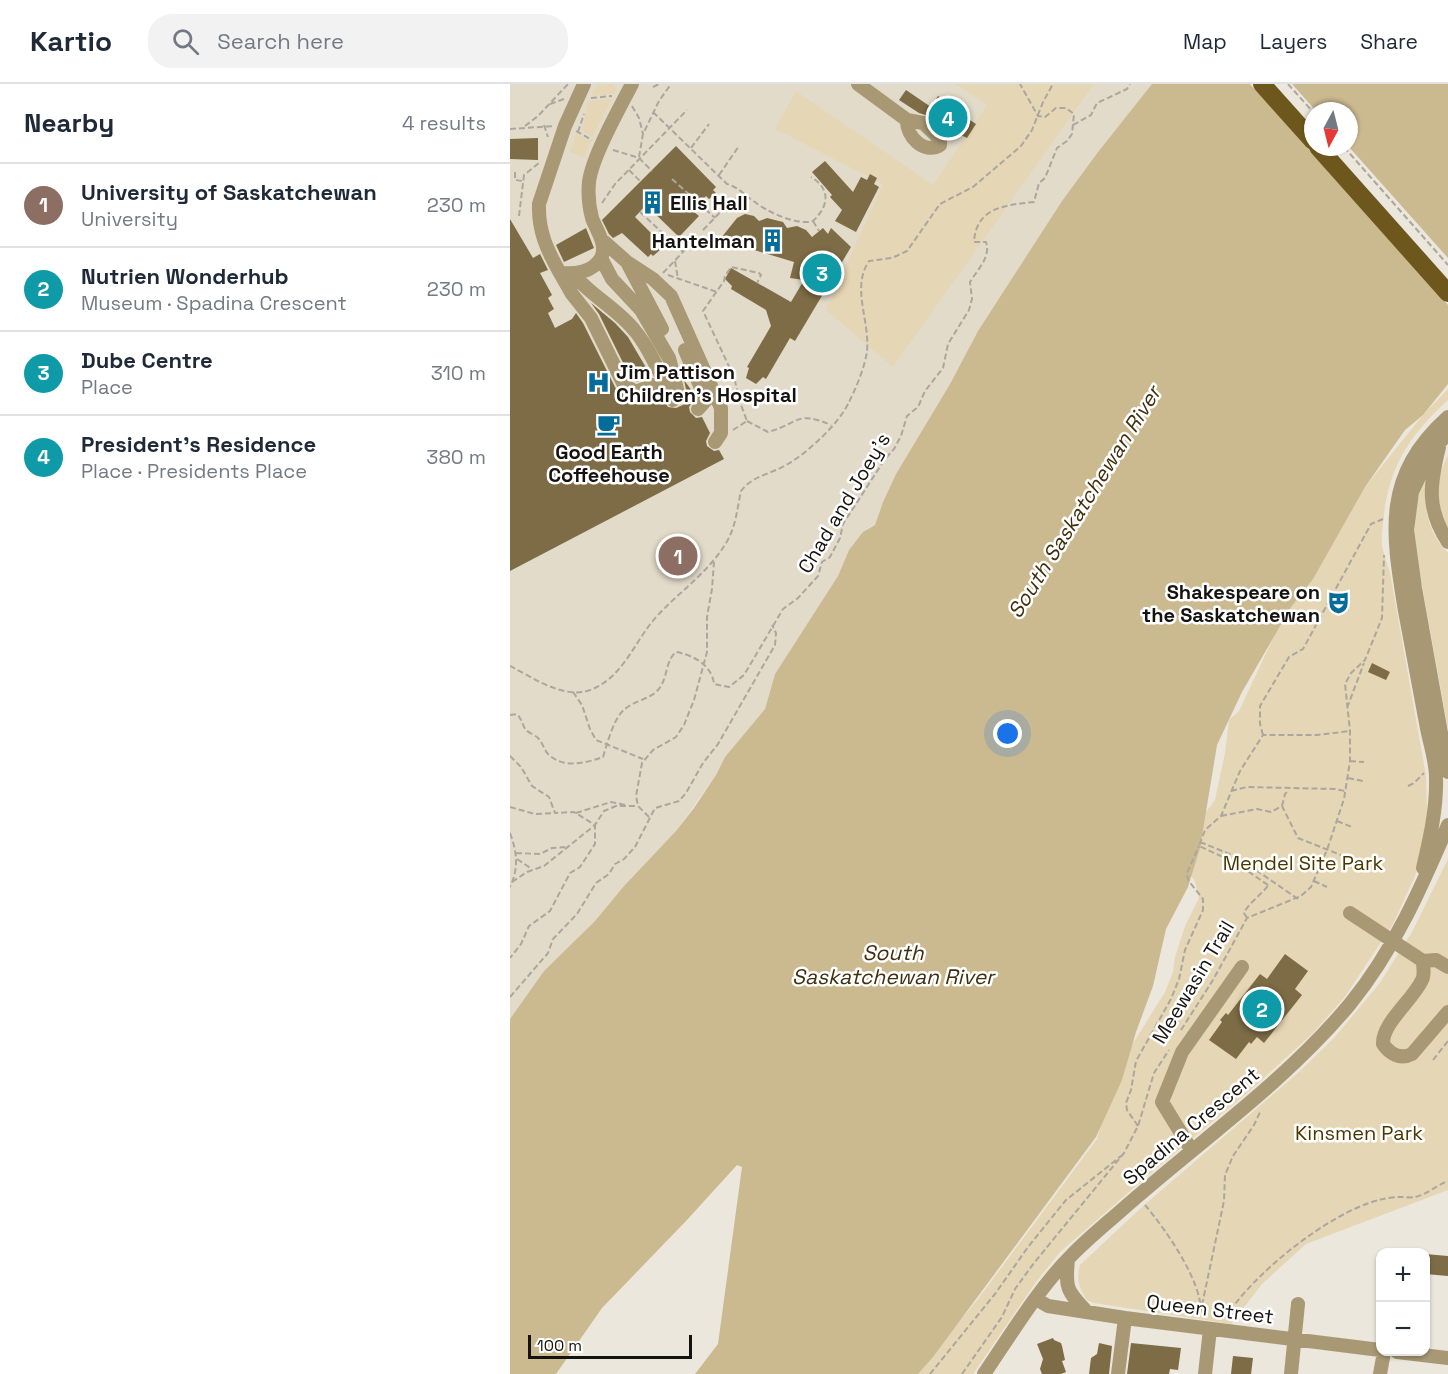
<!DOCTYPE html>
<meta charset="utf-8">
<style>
body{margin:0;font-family:"Space Grotesk",sans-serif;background:#f2f2f3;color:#1f2937}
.controls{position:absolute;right:18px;bottom:18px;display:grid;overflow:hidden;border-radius:12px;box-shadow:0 2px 4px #0004}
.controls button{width:54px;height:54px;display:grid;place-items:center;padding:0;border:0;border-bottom:2px solid #e0e1e3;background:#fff;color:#1f2937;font:30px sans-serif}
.compass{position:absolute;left:794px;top:18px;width:54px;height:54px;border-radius:50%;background:#fff;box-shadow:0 2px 4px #0004;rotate:187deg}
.scale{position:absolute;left:18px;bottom:15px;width:164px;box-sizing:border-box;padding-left:6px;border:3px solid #14130f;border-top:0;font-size:16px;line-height:21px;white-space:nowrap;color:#14130f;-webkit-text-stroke:4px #fff;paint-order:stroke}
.you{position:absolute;left:498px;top:650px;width:21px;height:21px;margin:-15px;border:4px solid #fff;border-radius:50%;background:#1a73e8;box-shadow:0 0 0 9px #1a73e833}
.badge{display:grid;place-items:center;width:39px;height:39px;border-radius:50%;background:#ea580c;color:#fff;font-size:20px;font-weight:700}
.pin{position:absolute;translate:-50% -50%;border:3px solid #fff;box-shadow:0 2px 6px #0006}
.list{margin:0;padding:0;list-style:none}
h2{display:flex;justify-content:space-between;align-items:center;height:78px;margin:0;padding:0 24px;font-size:26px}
h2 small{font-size:20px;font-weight:400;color:#747a83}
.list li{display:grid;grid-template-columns:39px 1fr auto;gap:18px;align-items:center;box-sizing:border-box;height:84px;padding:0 24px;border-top:2px solid #e0e1e3}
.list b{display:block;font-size:22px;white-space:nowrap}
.list p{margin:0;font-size:20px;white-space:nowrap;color:#747a83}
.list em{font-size:20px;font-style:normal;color:#747a83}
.icon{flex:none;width:33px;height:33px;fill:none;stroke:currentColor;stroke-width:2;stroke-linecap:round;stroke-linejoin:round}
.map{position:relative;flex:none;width:938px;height:1290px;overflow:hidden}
header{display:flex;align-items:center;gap:36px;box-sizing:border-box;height:84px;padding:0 30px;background:#fff;border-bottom:2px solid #e0e1e3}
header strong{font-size:28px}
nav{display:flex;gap:33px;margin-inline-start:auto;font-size:21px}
.search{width:420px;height:54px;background:#f2f2f3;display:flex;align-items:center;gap:15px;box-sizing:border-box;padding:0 21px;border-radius:24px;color:#747a83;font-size:22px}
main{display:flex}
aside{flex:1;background:#fff}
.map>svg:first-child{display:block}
.built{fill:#e3dbc9}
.green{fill:#e5d6b5}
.water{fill:#cbb990;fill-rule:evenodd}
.pier{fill:#ece7dc}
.building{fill:#7d6c45}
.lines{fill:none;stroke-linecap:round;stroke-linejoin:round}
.path{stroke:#aba79e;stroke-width:2;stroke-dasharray:6 3;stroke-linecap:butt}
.minor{stroke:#a89874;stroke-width:14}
.major{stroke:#6e571c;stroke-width:18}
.labels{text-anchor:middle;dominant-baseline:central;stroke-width:5;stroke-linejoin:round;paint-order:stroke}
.poi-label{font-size:20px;font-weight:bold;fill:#14130f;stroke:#fff;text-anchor:start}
.street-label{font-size:20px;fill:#14130f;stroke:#fff}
.park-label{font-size:20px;fill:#4a3700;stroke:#fff}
.water-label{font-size:21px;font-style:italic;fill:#3e300e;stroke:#fff}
</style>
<header>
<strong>Kartio</strong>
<div class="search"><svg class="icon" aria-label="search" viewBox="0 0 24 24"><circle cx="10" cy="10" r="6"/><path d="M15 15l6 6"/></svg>Search here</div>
<nav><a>Map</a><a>Layers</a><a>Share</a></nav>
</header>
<main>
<aside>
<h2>Nearby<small>4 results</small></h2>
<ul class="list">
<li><span class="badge" style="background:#8d6e63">1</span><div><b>University of Saskatchewan</b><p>University</p></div><em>230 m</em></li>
<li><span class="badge" style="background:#0f9aa8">2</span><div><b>Nutrien Wonderhub</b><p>Museum · Spadina Crescent</p></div><em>230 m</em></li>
<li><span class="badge" style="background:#0f9aa8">3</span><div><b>Dube Centre</b><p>Place</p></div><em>310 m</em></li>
<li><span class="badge" style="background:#0f9aa8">4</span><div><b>President's Residence</b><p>Place · Presidents Place</p></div><em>380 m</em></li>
</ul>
</aside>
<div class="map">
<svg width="938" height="1290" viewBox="0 0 938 1290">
<rect width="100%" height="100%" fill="#ece7dc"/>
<path class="built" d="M0,0H643L588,68L552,117L468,247L440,300L386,390L373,418L365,441L358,444L339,466L328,492L265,590L255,625L215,673L206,691L166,747L114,802L85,837L34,887L0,935Z"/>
<path class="green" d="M88,0H102L107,5L104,10L81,12Z
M446,0H584L383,283L316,226L373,100L265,45L286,7L423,101L477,21Z
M102,15L82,53L72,47L78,17Z
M66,50L81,57L74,73L60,68Z
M938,305V316C902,349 880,380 874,430C873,440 871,452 872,462C874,471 877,480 880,489L916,692L917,728L915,754L905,792L883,840L834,914L803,949L744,1003L635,1094L550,1168L526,1198L463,1290H406L468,1215L587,1055L604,995L622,961L655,908L663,888L665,873L675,842L689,814L685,797L674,783L693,732L705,716L715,669L719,636L729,627L781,516L855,403L913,331Z
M938,371V449C924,422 924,399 938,371Z
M917,392C913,421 916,447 938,469V645L905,462C903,438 905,414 917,392Z
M938,775V1106L796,1160L752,1200L721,1240L584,1219L577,1216C569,1204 566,1195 570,1181L632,1123L789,988L824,954L869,900L902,848Z"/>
<path class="water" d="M642,0H938V300L913,331L895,346L855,403L803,495L781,523L732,608L707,661L690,764L678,803L656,845L643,902L626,948L612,996L586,1053L423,1273L408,1290H185L208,1260L232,1083L227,1081L176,1137L92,1224L46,1290H0V935L34,887L85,837L114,802L166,747L184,724L206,691L215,673L255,625L265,590L328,492L339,466L353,448L365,441L373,418L386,390L440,300L468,247L552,117L588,68ZM803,27H839V63H803Z"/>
<path class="pier" d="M740,0H782L806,27H803V63H839L938,174V221Z"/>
<path class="building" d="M396,6L421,23L428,12L442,21L440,23L466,40L457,54L451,51L442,50L434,38L431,43L419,32L409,29L389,16Z
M28,54V76L0,75V55Z
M166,62L206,103L203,106L206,109L199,115L196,112L182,126L189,132L169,153L136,121L125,133L151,159L147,163L150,166L143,172L141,170L138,173L112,149L103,154L99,150L92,136Z
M315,77L343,108L351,93L357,96L360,90L367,94L364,100L369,103L346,148L325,137L332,126L320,113L322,111L302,88Z
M235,130L244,132L249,137L257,134L273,138L277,144L287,142L296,146L302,153L313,144L318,150L321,144L341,163L285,257L280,254L256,295L253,293L246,300L236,294L239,284L237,283L261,242L256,226L221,205L222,202L215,195L221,184L281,218L294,196L280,194L284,178L228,161L221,152L211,154L227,134Z
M0,135L23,174L30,170L38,186L30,189L42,211L38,214L44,225L38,229L45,244L62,235L66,229L73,239L106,305L122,316H129L149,308L158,323L166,324L175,320L178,315L174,296L182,307L178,309L183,317L179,323L180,328L186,334L192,333L200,349L196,357L197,362L204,367L209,366L214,375L0,487Z
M76,144L84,164L54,178L46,161Z
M81,219L105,239L118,253L141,292L127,298L121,295L89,230Z
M862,579L880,588L876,596L858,588Z
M775,870L798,887L785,905L792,911L754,959L747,953L741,960L739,958L726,975L699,956L712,938L710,936L716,929L718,931L750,890L757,895Z
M915,1170L938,1172V1192L915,1190Z
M543,1254L544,1256L551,1259L552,1262L555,1276L552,1277L556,1288L551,1290H532L530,1285L533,1275L527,1260Z
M589,1259L602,1262L599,1290H579L581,1274L587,1270Z
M621,1259L671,1264L668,1286L660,1285L659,1290H617Z
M723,1272L743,1274L741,1290H721Z"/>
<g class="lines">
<path class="path" d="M778,0L803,28
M143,3L149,0
M81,14L102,12
M40,20L54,15
M122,22L129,34L133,50
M143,28L217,100C230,104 234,111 245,118C257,128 288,142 303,137C319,122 321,105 301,93
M34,41L38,53
M563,41L581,31L587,19L617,5L620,0
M15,42L28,32L58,0
M0,45L44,42
M66,47L82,56
M68,48L74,30
M834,63L938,181
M181,64L199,40
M103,66L129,74L142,87
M129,73L133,50L149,17L161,0
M119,86L130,97
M5,88V96L13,97
M209,91L229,62
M162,95L205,134
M92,119L105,100L177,26
M130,128L173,168
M9,132L14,91L29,79
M303,137L309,147
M193,146L222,116L235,112
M165,177L168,195
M153,189L190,150
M158,191L207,208
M237,337L258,348C290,339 286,326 321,341
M223,346L237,337L230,318L224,293L193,227L214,197L215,192L221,183L249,189L251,191L247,199
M0,582C22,593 51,614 77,607C113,596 124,557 147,532C170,507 198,489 216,459C226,443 227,425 231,407C243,391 262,390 278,380C298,368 329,340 339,318C346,304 355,283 357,267C360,236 341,204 359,177L382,174L397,167L430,120L463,103L511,62L522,46L533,18L543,0
M63,608L72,621L80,645L86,656L133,675
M837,624L854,579
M0,631L7,630C12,635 12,641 16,646C19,649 25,651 28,654C33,659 34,666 38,670C53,685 76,679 93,673C97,660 104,633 115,625C124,617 140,615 148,606C158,595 155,577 166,568C183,571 202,581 204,600L219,603L234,591L273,525L288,514L308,492L312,478L320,473L330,454L333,440L375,375L384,365L391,352L397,332L408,323L415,307L433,284L438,260L459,226L462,215L460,198C468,185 481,173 476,158H464C466,123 496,121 524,118L529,99L535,94L547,64L557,57L562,50L564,30L556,24H546L535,33L528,32L510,0
M753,651L750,640V622L779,573L793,565L861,440L873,435
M0,672L11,683L22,702L39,713L45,729L64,728L85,741V760L70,783L60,789L40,827L19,842L11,860L0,874
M840,677L854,678
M838,694L853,697
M898,702L904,699L914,689
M721,707L737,703L825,705L835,707
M772,722L775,710L779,706
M0,723L25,730L45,729
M66,729L101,718L115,721
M711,732L747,725L761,728L772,722L788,754L831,771
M139,733L128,722L126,712L132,679L143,666L166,653L174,641L184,616L197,568V533L202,505L204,478
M827,737L842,743
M0,749C7,768 9,784 0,803
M690,758L727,773L788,815
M6,769L30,770L42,764L55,763
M7,775L22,785
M804,797L817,803
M2,798L17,788L34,782L85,741L94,727L106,722H128
M758,801L726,779L689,762L695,746L711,732L730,687L753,651H807L840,647
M737,834L734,829C739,818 752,811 759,800
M0,913L38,869L43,855L67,830L86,799L99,790L105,780L114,775L125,763L145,724L169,717L176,709L193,679L208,660L265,561L266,549L262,541
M671,946L703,896L737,834L791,812L801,803L817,766L834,715L840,677V647L835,600L841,589L855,576L872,534L874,471
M923,976L938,957
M628,1042L617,1026L616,1019L621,1006L626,977L661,915L669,895L675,866L693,826V815L678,796L677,789L689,762
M635,1121C656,1146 693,1198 691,1231
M692,1221L714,1117L715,1091L723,1072L744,1041L751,1026
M715,1234C743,1190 818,1129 869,1116C876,1114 884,1113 891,1113C895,1113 901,1114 905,1113C916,1111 927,1101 938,1097
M420,1290L485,1210L518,1163L556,1116L611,1072
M452,1290L492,1233L505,1205L524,1179L614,1069L628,1042L644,989L659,966"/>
<path class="minor" d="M74,0L55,42L29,120C28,147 37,166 50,189C65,190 82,189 91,174C98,161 86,146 82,134C79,123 78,109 79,98C82,73 110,23 122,0
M348,0L397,36L413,39L430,55V61C414,71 396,52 397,36
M91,155L117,178L143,195L161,212L211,324V349L205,358
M91,174L102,195L131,226L159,274L169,313
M118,180L152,245
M50,189L62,210L81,234L114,301L126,308L153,297
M63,190C81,212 108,225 125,247C139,263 153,296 163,316
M175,266L196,316L188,325
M938,349L920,370L902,408L897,446L905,504L938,688
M929,363C920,400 916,425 938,458
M913,784C920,754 927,724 926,693C926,676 919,657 916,639C909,602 902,564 895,527C882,448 872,392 938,333
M840,829L913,877L926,876L938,883
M913,877C913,883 915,891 912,896C903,916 872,939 873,960C880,970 890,976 902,970L938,928
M682,1067L652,1018L672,968L732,883
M558,1175C555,1205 557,1207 577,1228
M526,1215L538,1222L615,1234L870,1266
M887,1268L938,1274
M474,1290C500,1252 528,1205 560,1173C577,1155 596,1140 614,1124C690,1057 775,998 840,920C884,866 911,804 938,741
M608,1290L615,1234
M695,1290L700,1245
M781,1290L788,1220
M870,1290L874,1268"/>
<path class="major" d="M752,0L803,57
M808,63L938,209"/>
</g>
<defs>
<symbol id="building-bare" viewBox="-9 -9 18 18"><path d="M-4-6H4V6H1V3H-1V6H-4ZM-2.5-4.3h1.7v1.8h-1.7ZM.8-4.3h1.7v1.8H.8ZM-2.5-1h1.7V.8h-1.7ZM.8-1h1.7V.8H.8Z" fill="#046c9a" stroke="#fff" stroke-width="2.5" paint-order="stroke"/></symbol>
<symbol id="hospital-bare" viewBox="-9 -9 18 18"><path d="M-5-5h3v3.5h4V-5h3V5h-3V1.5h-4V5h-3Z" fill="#046c9a" stroke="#fff" stroke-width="2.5" paint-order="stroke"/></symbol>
<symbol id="cafe-bare" viewBox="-9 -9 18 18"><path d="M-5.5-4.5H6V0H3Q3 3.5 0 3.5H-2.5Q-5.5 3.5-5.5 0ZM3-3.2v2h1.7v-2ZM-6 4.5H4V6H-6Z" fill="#046c9a" stroke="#fff" stroke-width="2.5" paint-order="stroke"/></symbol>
<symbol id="theatre-bare" viewBox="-9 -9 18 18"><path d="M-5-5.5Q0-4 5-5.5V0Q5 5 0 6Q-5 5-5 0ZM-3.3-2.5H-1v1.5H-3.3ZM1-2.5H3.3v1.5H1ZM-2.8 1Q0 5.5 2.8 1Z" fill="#046c9a" stroke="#fff" stroke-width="2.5" paint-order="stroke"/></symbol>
</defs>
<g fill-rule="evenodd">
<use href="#building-bare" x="126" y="102" width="33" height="33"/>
<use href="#building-bare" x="246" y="140" width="33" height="33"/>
<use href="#hospital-bare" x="72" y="282" width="33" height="33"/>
<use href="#cafe-bare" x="82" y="324" width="33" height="33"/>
<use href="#theatre-bare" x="812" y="502" width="33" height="33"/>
</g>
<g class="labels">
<g class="poi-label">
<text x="160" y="119">Ellis Hall</text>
<text x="245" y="157" text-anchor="end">Hantelman</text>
<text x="106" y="288">Jim Pattison<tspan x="106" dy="23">Children's Hospital</tspan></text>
<text x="99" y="368" text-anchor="middle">Good Earth<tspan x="99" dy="23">Coffeehouse</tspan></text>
<text x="810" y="508" text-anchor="end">Shakespeare on<tspan x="810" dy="23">the Saskatchewan</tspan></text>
</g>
<g class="street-label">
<text transform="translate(334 419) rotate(-59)">Chad and Joey's</text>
<text transform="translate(683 898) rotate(-59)">Meewasin Trail</text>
<text transform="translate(681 1042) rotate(-40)">Spadina Crescent</text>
<text transform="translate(700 1225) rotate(7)">Queen Street</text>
</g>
<g class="park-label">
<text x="793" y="779">Mendel Site Park</text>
<text x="849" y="1049">Kinsmen Park</text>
</g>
<g class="water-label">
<text transform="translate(574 418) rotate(-58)">South Saskatchewan River</text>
<text x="383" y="868">South<tspan x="383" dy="24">Saskatchewan River</tspan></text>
</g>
</g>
</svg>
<div class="controls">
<button>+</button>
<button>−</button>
</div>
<svg class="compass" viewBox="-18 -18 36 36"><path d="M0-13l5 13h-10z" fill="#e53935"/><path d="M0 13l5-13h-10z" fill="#747a83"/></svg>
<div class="scale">100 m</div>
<div class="you"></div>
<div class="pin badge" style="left:168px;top:472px;background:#8d6e63">1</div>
<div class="pin badge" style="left:752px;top:925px;background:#0f9aa8">2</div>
<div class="pin badge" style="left:312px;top:189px;background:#0f9aa8">3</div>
<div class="pin badge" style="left:438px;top:34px;background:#0f9aa8">4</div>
</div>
</main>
